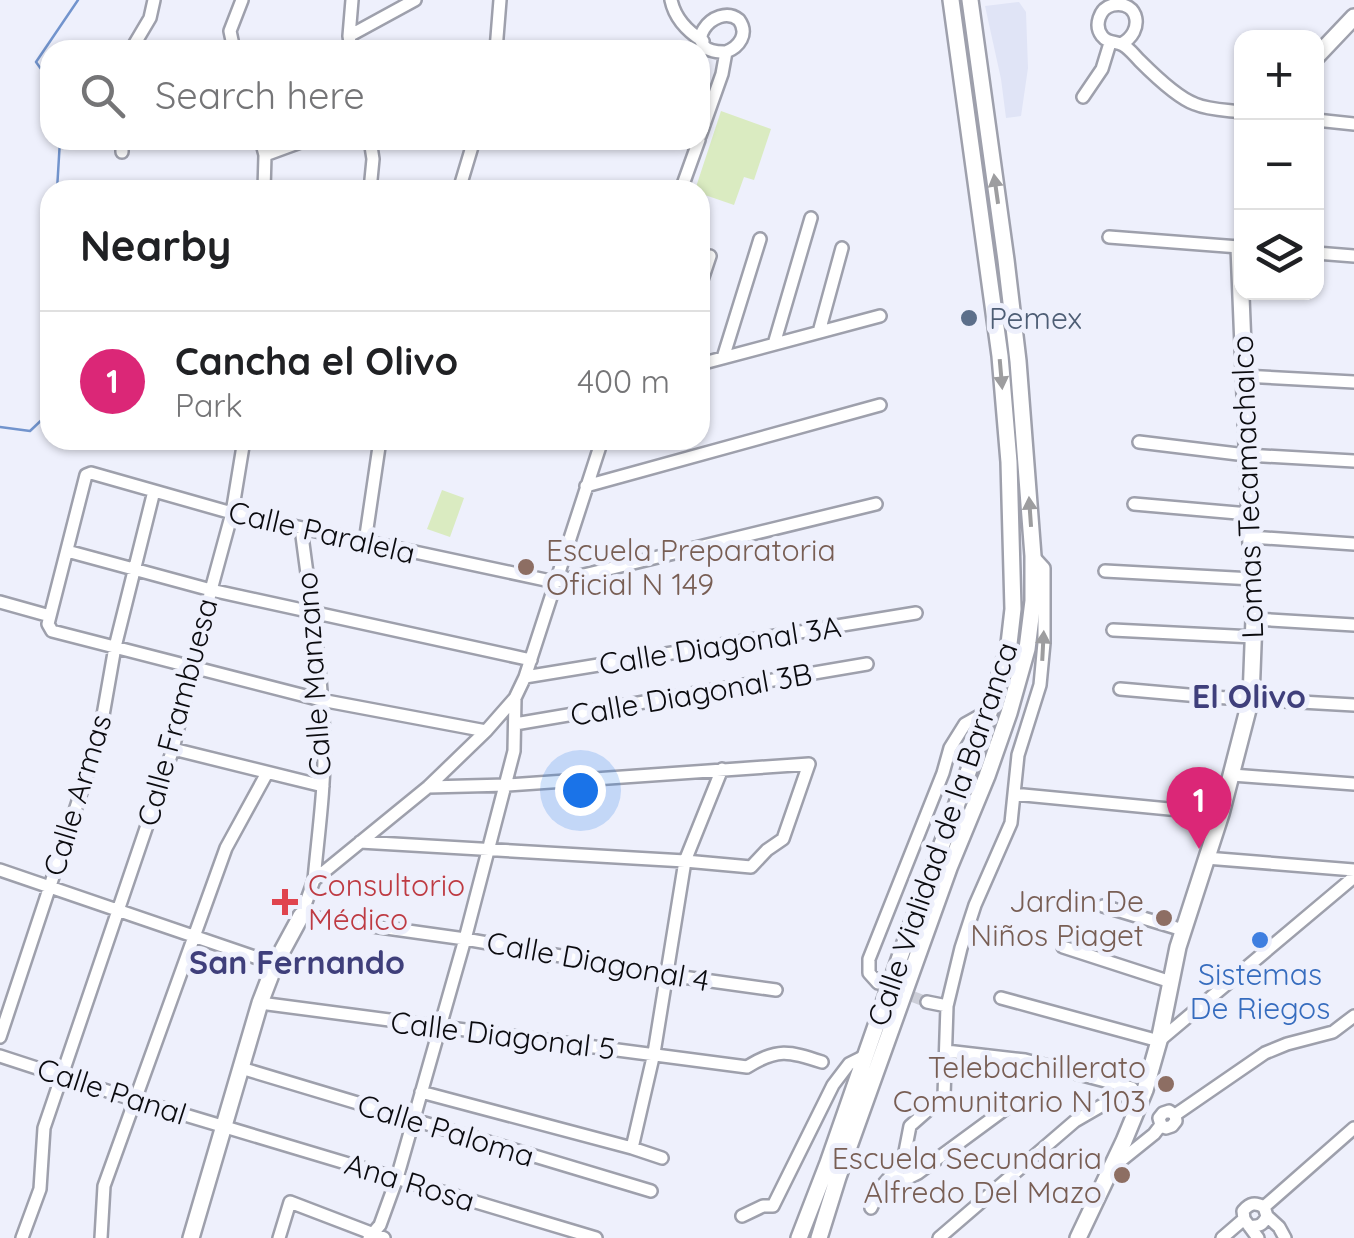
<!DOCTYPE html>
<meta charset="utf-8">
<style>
body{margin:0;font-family:Quicksand,sans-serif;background:#f2f2f2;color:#202124}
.controls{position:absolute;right:30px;top:30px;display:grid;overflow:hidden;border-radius:20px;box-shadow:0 2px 8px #0004}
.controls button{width:90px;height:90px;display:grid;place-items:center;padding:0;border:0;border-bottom:2px solid #e0e0e0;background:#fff;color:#202124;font:50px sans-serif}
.you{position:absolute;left:580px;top:790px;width:35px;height:35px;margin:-25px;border:8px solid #fff;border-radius:50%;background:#1a73e8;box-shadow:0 0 0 15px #1a73e833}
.badge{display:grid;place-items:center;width:65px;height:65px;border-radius:50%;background:#db2777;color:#fff;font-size:32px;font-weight:700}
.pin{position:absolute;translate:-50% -82px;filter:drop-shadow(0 2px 5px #0008)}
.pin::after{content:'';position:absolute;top:52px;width:35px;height:30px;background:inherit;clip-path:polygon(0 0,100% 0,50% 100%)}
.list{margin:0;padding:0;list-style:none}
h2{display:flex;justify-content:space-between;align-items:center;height:130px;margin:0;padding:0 40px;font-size:42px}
h2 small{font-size:32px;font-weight:400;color:#757577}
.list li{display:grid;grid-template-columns:65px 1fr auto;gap:30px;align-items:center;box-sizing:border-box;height:140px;padding:0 40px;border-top:2px solid #e0e0e0}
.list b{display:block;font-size:38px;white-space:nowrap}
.list p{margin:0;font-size:32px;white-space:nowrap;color:#757577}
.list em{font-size:32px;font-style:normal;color:#757577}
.icon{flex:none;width:55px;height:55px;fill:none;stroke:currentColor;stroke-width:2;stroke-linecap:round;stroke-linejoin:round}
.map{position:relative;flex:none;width:1354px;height:1238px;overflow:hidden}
.search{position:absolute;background:#fff;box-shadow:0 2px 8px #0004;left:40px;top:40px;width:670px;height:110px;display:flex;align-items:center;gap:25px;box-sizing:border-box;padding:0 35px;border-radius:30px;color:#757577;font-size:38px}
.panel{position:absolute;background:#fff;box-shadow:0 2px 8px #0004;left:40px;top:180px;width:670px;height:270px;border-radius:30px}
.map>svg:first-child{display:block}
.built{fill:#e0e4f6}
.green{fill:#daebc1}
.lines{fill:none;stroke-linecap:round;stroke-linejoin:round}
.stream{stroke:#7294cd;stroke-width:2.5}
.street-tunnel{stroke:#ccced8;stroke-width:11;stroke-dasharray:11 5.5;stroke-linecap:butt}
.street-casing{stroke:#9ea0ac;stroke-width:16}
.secondary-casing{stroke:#9ea0ac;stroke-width:20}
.street{stroke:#fff;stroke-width:11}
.secondary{stroke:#fff;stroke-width:15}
.oneway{fill:#9d9d9f}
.service-dot{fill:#5c6f8a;stroke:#eef0fc;stroke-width:4}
.education-dot{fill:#8d6e63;stroke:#eef0fc;stroke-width:4}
.health-dot{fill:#e0444e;stroke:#eef0fc;stroke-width:4}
.shop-dot{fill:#3f7fe0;stroke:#eef0fc;stroke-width:4}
.labels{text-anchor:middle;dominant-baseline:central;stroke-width:10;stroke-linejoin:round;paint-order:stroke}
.service-label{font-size:30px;fill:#4e5e75;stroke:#eef0fc;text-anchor:start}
.street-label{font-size:30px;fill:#0b0b0f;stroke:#eef0fc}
.education-label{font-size:30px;fill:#785e54;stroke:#eef0fc;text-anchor:end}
.health-label{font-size:30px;fill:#be3a42;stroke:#eef0fc;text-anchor:start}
.shop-label{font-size:30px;fill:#366cbe;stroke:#eef0fc}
.neighbourhood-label{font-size:32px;font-weight:bold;fill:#3f3f7b;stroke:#eef0fc}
</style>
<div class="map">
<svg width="1354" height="1238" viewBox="0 0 1354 1238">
<rect width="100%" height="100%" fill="#eef0fc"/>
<path class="built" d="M1019,2L1026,12L1028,68L1021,116L1006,118L1001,79L985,6Z"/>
<path class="green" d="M721,111L771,129L754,180L744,177L734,205L705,195L700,207V190H695Z
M442,490L464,498L450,537L427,529Z"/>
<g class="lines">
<path class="stream" d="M50,88L49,80L36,62L78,0
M57,190L60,140
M0,427L30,431L50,412"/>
<path class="street-tunnel" d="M882,985L927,1002"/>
<defs>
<path id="street" d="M671,0C675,19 687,31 703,41
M349,36L415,0
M1121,44C1145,32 1139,0 1113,5C1099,8 1094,26 1102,36C1108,44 1116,41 1123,45C1129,48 1135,56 1140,61C1153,74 1178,98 1195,104C1209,110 1227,110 1242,112
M131,50L150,18L154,0
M234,50L230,31L242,0
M351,50L349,36L352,0
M496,50L500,0
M1083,97L1102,69L1110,43
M1316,120L1354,124
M700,136L722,74L726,52C739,47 749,34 739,20C715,0 674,53 726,52
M122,140V152
M261,140L265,155L264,190
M265,155L306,140
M370,190L373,159L370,140
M459,190L474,140
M681,190L699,140
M1109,237L1239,247
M1316,253L1354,256
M700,286L710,256
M819,332L842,248
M774,344L811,218
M723,358L760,239
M700,364L880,316
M1243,376L1354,382
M602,440L525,677L515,698L486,731L428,787L314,880L301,916L465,939L668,975L776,990
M1139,442L1246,455L1354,461
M586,486L880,405
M1134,504L1249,514
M301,528C310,599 322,671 324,742C325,788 318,835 314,880
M1250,537L1354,544
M365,542L380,440
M67,551L211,590L531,660
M1105,571L1253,579
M0,602L50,616
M1254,619L1354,625
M1113,630L1254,637
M525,677L916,613
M1120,689L1211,697L1354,705
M515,724L867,664
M486,731L321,700L52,631L48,624L86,475L91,473L232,513L555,582L876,504
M173,749L323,786
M1232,775L1354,784
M1014,794L1221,814
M360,842L685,861L751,867L767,850L783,839L809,764L507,785L428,787
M1206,858L1354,870
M0,870L275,964
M1103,906L1183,930
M1063,947L1171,982
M878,983L869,973V959L943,773L950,748L965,724L990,710
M1001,998L1159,1041L1354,877
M927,1002L947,1006
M260,1003L747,1067C777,1048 789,1051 822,1062
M0,1037L99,738L115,647L154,491
M946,1051L1025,1060L1132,1088
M0,1056L135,1100L596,1238
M241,1068L651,1191
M421,1092L632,1148L662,1158
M1175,1115L1265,1053L1287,1044L1333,1032L1354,1016
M632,1148L654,1053L685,861L722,769
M1113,1167L1154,1134L1161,1125L1159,1118L1163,1113L1169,1111L1175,1115L1176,1121L1172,1126L1166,1128L1161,1125
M893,1174L904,1180L918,1173L1016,1101
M1264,1207L1354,1128
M871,1208L881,1187L903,1162L910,1126L944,1096L947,1006L961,948L975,905L1011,823L1018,755L1040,685L1044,643V568L1033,556
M742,1216L763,1206H773L833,1085L849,1064L867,1055
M1267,1216L1279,1227L1285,1238
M1249,1226C1259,1227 1263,1225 1267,1216L1264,1207C1255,1202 1250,1203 1243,1211L1244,1219L1258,1238
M22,1238L40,1189L44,1128L173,749L211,590L232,513L244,440
M101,1238L104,1186L226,848L267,773
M279,1238L290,1202L384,1238
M369,1238L380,1225L397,1178L465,939L514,751L515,698
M939,1238L1075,1121L1132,1088
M1222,1238L1244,1219"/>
<path id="secondary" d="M1316,57L1354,17
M191,1238L260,1003L275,964L301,916
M799,1238L828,1163L907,937L954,812L990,710L1009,644L1013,609L1009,462L1000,356L951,0
M819,1238L838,1177L949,868L987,776L1009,713L1027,649L1033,601V556L1018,361L1006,260L970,0
M1078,1238L1124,1141L1145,1090L1159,1041L1178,947L1221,814L1251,698L1254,619L1239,247H1242"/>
</defs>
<use href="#street" class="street-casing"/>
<use href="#secondary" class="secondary-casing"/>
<use href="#street" class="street"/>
<use href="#secondary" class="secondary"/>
</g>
<defs><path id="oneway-solid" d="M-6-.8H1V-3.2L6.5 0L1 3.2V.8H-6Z" transform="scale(2.5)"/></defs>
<g class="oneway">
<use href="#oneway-solid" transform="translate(996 189) rotate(-98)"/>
<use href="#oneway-solid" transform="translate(1001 374) rotate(85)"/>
<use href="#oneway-solid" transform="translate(1030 512) rotate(-94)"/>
<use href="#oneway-solid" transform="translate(1043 646) rotate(-87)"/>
</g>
<circle class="service-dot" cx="969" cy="318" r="10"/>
<g class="education-dot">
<circle cx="526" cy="567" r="10"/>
<circle cx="1164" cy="918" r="10"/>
<circle cx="1166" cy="1084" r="10"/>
<circle cx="1122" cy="1175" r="10"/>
</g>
<path class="health-dot" d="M280 887h10v10h10v10h-10v10h-10v-10h-10v-10h10z"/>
<circle class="shop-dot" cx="1260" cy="940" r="10"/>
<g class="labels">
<g class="service-label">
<text x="989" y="318">Pemex</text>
</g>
<g class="street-label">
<text transform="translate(1247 487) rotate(-92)">Lomas Tecamachalco</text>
<text transform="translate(322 532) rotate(13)">Calle Paralela</text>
<text transform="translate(720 645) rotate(-9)">Calle Diagonal 3A</text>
<text transform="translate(313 674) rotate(-94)">Calle Manzano</text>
<text transform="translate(691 694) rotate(-10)">Calle Diagonal 3B</text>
<text transform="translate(177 712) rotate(-75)">Calle Frambuesa</text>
<text transform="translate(77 795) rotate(-73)">Calle Armas</text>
<text transform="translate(942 834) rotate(-71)">Calle Vialidad de la Barranca</text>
<text transform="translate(598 961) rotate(10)">Calle Diagonal 4</text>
<text transform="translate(503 1035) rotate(7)">Calle Diagonal 5</text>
<text transform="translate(112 1091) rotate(18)">Calle Panal</text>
<text transform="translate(446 1130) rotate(17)">Calle Paloma</text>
<text transform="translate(410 1182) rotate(17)">Ana Rosa</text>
</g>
<g class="education-label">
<text x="546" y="550" text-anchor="start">Escuela Preparatoria<tspan x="546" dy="34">Oficial N 149</tspan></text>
<text x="1144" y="901">Jardin De<tspan x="1144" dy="34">Niños Piaget</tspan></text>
<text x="1146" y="1067">Telebachillerato<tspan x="1146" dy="34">Comunitario N 103</tspan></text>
<text x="1102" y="1158">Escuela Secundaria<tspan x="1102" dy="34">Alfredo Del Mazo</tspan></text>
</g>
<g class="health-label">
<text x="308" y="885">Consultorio<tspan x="308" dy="34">Médico</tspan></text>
</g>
<g class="shop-label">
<text x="1260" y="974">Sistemas<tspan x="1260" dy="34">De Riegos</tspan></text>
</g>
<g class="neighbourhood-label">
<text x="1249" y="696">El Olivo</text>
<text x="297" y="962">San Fernando</text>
</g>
</g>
</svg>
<div class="controls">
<button>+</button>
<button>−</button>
<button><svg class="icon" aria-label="layers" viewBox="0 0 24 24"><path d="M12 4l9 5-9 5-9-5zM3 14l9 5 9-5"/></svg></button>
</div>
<div class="you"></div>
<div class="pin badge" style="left:1199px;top:849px">1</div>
<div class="search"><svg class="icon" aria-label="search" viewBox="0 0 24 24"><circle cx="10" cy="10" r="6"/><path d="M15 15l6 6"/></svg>Search here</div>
<section class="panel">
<h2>Nearby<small></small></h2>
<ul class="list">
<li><span class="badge">1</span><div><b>Cancha el Olivo</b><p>Park</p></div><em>400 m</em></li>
</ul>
</section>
</div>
